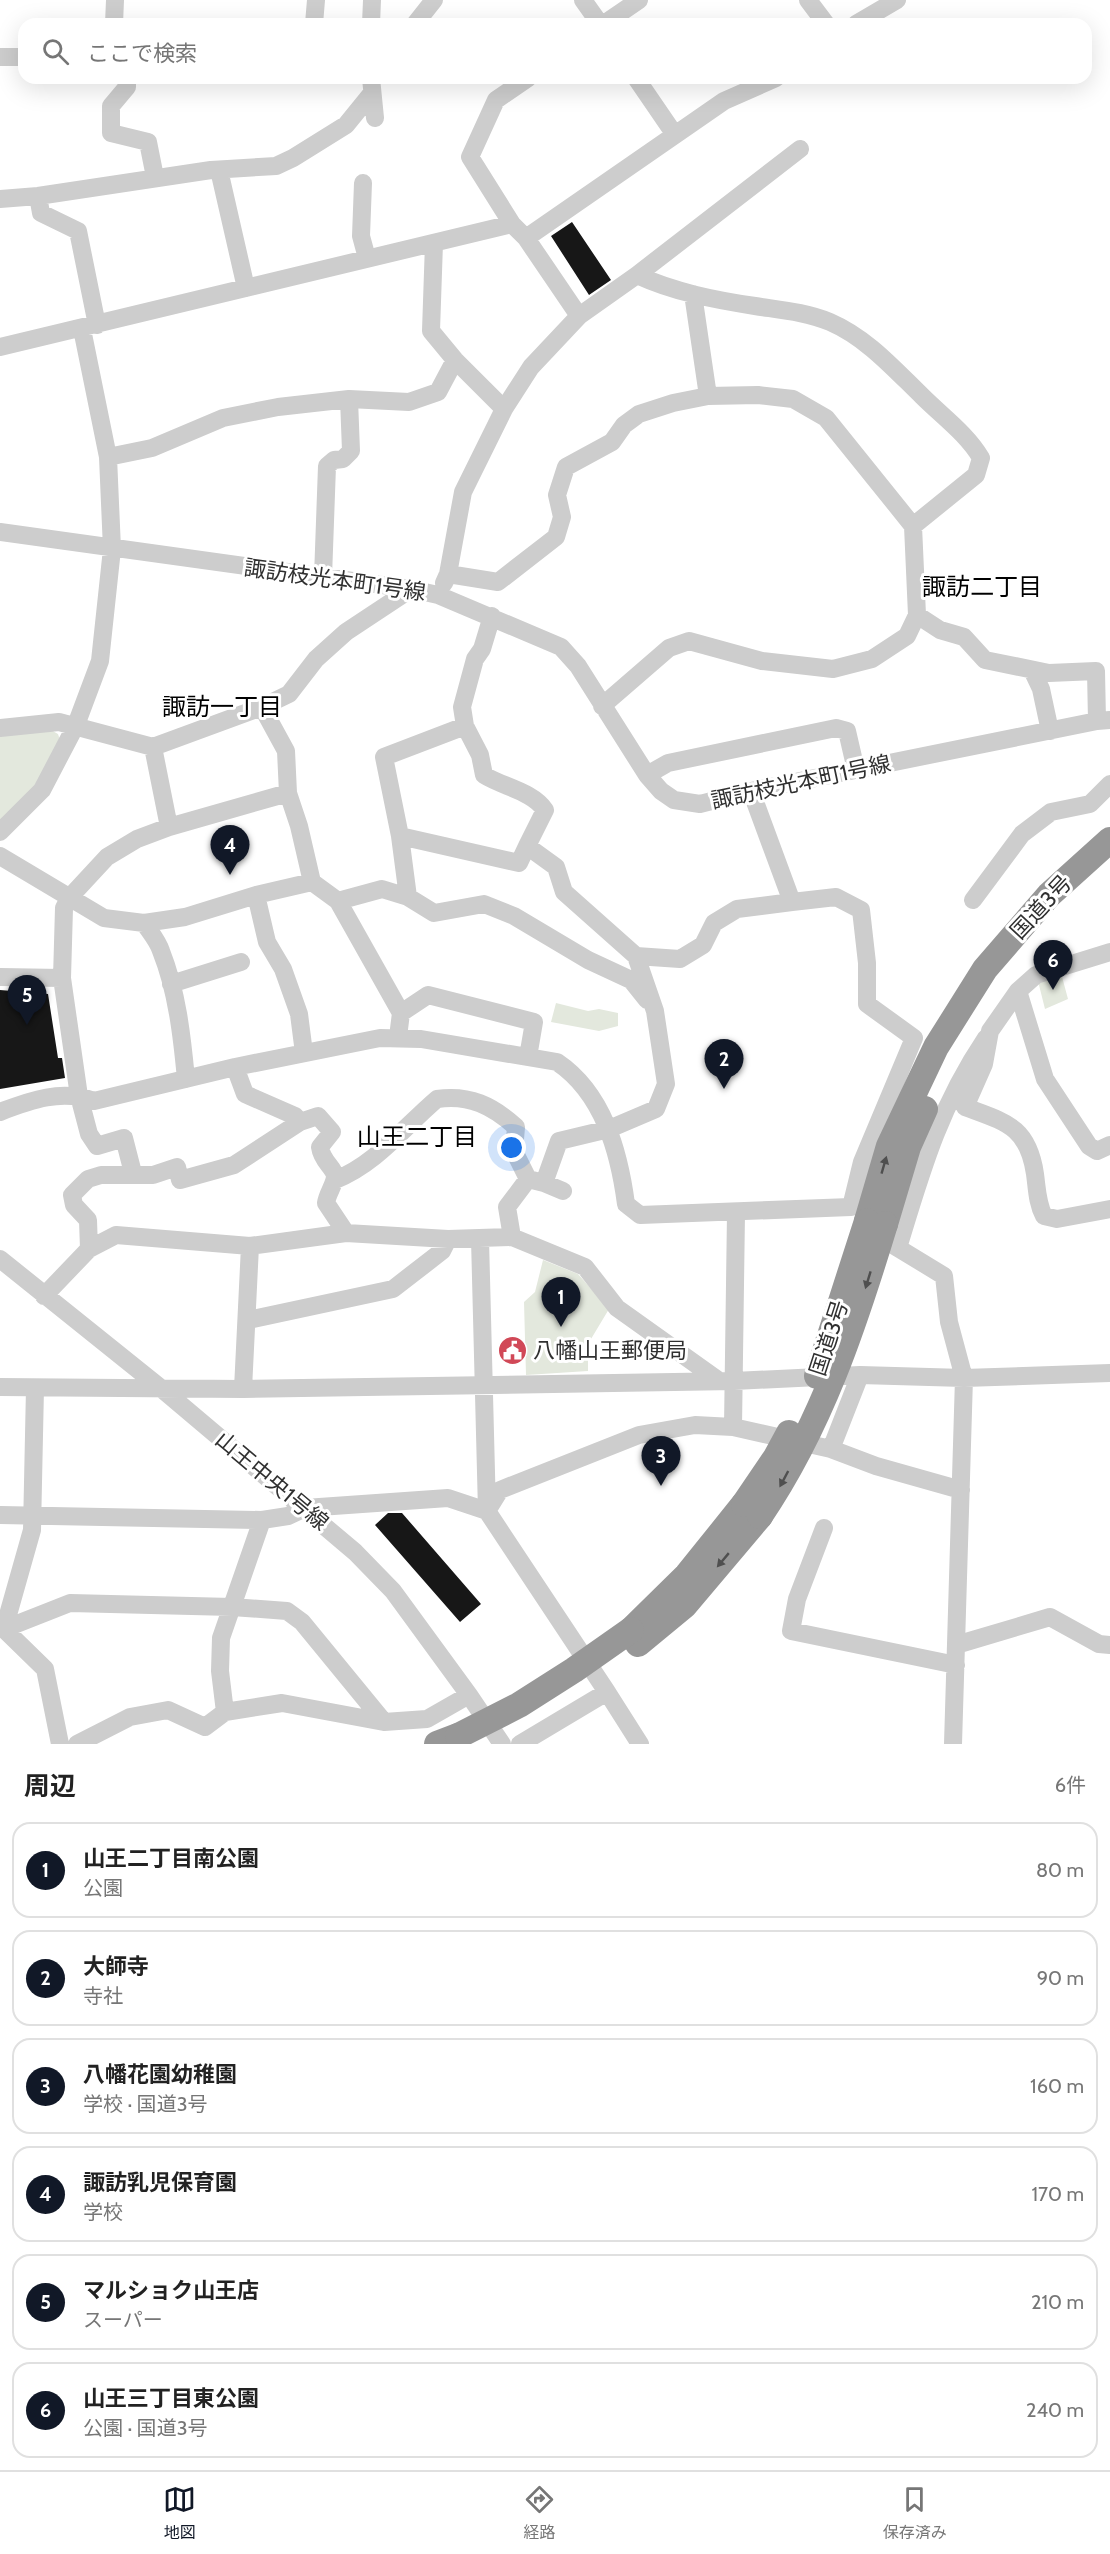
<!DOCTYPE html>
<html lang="ja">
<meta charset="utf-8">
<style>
body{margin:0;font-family:Cabin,"Noto Sans JP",sans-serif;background:#f2f2f2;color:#222}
.you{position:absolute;left:512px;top:1148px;width:21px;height:21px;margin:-15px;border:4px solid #fff;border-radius:50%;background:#1a73e8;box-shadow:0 0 0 9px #1a73e833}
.badge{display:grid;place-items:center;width:39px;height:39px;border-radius:50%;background:#111827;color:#fff;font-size:20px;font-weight:700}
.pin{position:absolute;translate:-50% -50px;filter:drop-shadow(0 2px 3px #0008)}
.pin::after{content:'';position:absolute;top:32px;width:21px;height:18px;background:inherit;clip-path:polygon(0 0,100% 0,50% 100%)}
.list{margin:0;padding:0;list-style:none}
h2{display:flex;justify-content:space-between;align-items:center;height:78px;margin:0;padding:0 24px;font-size:26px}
h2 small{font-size:20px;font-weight:400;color:#767676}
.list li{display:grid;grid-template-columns:39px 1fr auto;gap:18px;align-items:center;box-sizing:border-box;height:96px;margin:0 12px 12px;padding:0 12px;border:2px solid #e0e0e0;border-radius:18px}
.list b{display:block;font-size:22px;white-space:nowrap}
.list p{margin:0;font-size:20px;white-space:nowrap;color:#767676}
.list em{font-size:20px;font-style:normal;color:#767676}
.icon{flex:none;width:33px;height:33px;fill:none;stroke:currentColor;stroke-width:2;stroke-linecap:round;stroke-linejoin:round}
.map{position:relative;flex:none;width:1110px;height:1744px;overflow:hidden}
.search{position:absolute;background:#fff;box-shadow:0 6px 24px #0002;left:18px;right:18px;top:18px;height:66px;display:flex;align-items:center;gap:15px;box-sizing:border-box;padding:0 21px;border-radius:18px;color:#767676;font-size:22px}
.sheet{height:726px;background:#fff}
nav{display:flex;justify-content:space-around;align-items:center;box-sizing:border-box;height:84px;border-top:2px solid #e0e0e0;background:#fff;font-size:16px;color:#767676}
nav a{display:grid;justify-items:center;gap:3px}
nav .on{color:#111827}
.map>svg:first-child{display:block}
.green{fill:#e3e8dd}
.building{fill:#171717}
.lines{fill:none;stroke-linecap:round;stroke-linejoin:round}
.minor{stroke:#cdcdcd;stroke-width:18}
.highway{stroke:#979797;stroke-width:26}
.highway-bridge{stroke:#979797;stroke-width:26}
.oneway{fill:#4f4f4f}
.labels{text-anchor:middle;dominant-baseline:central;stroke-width:6;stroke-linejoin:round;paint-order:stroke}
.street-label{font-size:22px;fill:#303030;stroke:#fff}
.poi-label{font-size:22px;fill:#303030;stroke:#fff;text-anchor:start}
.neighbourhood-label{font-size:24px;fill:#000;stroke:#fff}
</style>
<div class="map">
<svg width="1110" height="1744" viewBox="0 0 1110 1744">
<rect width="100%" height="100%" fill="#fff"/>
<path class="green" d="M49,729L58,734L60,740L40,782L0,823V735Z
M1061,973L1068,999L1045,1009L1038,981Z
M556,1003L588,1011L599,1009L618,1013V1026L599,1031L551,1022Z
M543,1260L578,1274L609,1309L588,1344V1371L526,1375L524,1302L535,1292Z"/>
<path class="building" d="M572,222L611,280L589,295L551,236Z
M0,990L48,994L58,1058H62L65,1078L0,1089Z
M388,1513H402L481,1604L460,1622L375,1525Z"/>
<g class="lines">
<path class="minor" d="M583,0L600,24
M808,0L826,24
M114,24L115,0
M314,24L316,0
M371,24L372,0
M415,24L434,0
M604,24L639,0
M856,24L897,0
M0,57H24
M127,78V87L111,106V133L148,142L155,177
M371,78L375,118
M528,78L496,100L470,157L512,224L526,238L579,316
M636,78L675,135
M219,170L246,288
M363,183L361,236L367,258
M38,196L41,213L78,231L97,325
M0,199L38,196L211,170L276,166L293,158L346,125L372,93
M526,238L724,101L776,78
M434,243L431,331L455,360L504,409
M637,275L800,149
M693,294L708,396
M0,347L512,224
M108,457L152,448L223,418L278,407L349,399L409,402L438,392L455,360
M0,532L411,589L438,595L561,647L578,666L647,775L661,791L674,800L700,804L751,791L1097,721L1110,720
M448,574L498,582L556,537L562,517L557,495L566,467L612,442L624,425L639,414L673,403L708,396L758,395L793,399L826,418L913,526L917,615L907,636L872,659L833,669L762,661L689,641L669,648L602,706
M323,577L327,466L334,460L343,459L351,451L349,399
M444,583L448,574L463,492L504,409L531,367L579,316L637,275C674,292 715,300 755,306C781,310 806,312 830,322C867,338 894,369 922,396C942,416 967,434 981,458L976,475L913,526
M917,615L940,630L964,637L985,660L1049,673L1096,671L1097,721
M492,616L482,649L475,659L462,707L465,726L480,755L484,775C503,787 532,791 545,810L527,846L556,867L564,892L636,956L655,1011L666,1084L656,1109L609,1129L559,1141L544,1183L528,1179L507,1207L512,1237
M1032,670L1041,689L1050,731
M262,707L286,751L288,793L299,826L312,882L338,901L401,1013L398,1037
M0,728L59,722L153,747L262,707L289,694L316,659L346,632L411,589
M153,747L169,827
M647,775L668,763L836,728L847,731L856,770
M0,832L42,790L76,725L100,661L112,549L108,457L82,329
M400,836L519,863L527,846
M0,856L104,918L144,923L185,917L256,895L312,882
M256,895L267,942L283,969L299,1014L304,1053
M408,897L400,836L384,757L465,726
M973,900L1022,834L1051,812L1090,804L1110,784
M338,901L382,889L408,897L434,913L484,904L514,916L588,960L631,980L647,1000
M144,923C150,932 158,941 161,951C177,991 182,1036 186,1079
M1110,952L1036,975L1018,991L990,1031L984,1064L965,1107C1005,1122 1028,1126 1035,1174C1037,1188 1037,1203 1044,1216L1057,1219L1110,1209
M636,956L680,959L703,945L714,923L737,909L792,902L751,791
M0,977L62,978
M171,984L241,962
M1018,991L1045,1079L1089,1146L1097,1151L1110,1145
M401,1013L428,995L534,1022L528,1057
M235,1067L245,1094L295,1116L300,1122L318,1116L332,1132L320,1147C322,1162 334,1167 335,1176C335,1184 327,1194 326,1203L346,1233
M0,1112C31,1100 62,1089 94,1101L235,1067L380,1038L421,1039L557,1062C603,1093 619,1151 626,1204L640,1215L851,1207L862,1162L914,1038L867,1004V963L861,910L836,897L792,902
M133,1173L124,1138L97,1146L89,1134L79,1096L62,978L64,908L69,898L107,857L137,839L169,827L288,793
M335,1180C376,1164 404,1127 437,1099C469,1094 493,1106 516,1127L514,1151L528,1179
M544,1183L563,1191
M480,1239L487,1511L607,1692
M890,1243L898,1248C922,1169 939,1108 986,1038
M898,1248L944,1276L949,1322L964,1378L953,1744
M89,1249L88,1220L74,1205L72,1195L88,1179L101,1175H153L177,1167L180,1180L234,1165L300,1122
M0,1259L162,1389L355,1552L393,1591L469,1695L502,1744
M44,1296L89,1249L116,1235L250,1246L346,1233L448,1239L512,1237L585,1267L617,1308L718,1380
M248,1320L393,1289L442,1251L448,1239
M0,1387L243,1389L734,1381L860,1375L964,1378L1110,1373
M35,1388L32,1530L4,1629L45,1669L60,1744
M243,1389L250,1246
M733,1427L736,1213
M831,1449L860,1375
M487,1511L500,1490L639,1435L695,1425L733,1427L831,1449L876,1466L961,1490
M0,1515L262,1520L288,1516L305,1508L448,1498L487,1511
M824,1528L797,1599L791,1631L956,1665
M0,1628L4,1629L70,1603L232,1607L287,1611L302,1622L384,1722
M956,1645L1050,1617L1099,1644L1110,1645
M225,1712L282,1703L384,1722L427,1719L469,1695
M77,1744L130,1717L168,1710L205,1727L225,1712L220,1671L221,1638L262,1520
M520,1744L607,1692L640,1744"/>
<path class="highway" d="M867,1221L889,1146L936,1047L985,969L1049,895L1110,840
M885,1224L908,1147L925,1109
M631,1630L687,1575L744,1504
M638,1644L684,1606L760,1516
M437,1744L458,1736"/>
<path class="highway-bridge" d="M817,1376L867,1221
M744,1504L776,1457L789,1433
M760,1516C821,1426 854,1326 885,1224
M458,1736L519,1705L574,1670L631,1630"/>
</g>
<defs><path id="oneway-solid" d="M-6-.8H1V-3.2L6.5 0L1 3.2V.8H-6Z" transform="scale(1.5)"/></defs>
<g class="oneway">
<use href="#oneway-solid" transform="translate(884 1165) rotate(-74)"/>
<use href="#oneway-solid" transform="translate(868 1280) rotate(107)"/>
<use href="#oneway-solid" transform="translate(784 1479) rotate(118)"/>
<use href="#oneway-solid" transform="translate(723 1560) rotate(130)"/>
</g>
<defs>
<symbol id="civic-disc" viewBox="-11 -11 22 22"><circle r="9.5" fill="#d14857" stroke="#fff"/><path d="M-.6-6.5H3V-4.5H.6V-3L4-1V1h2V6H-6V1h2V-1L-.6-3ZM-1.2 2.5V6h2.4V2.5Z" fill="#fff"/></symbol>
</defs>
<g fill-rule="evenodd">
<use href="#civic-disc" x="496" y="1334" width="33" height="33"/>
</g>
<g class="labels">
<g class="street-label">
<text transform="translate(335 580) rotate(8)">諏訪枝光本町1号線</text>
<text transform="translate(801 782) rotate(-12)">諏訪枝光本町1号線</text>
<text transform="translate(1041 907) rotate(-47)">国道3号</text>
<text transform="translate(829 1338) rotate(-72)">国道3号</text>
<text transform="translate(272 1481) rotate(40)">山王中央1号線</text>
</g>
<g class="poi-label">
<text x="533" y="1350">八幡山王郵便局</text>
</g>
<g class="neighbourhood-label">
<text x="982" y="586">諏訪二丁目</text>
<text x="222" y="706">諏訪一丁目</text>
<text x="417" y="1136">山王二丁目</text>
</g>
</g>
</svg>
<div class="you"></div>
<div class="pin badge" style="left:561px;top:1327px">1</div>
<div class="pin badge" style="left:724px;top:1089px">2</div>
<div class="pin badge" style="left:661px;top:1486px">3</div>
<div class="pin badge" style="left:230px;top:875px">4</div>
<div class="pin badge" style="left:27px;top:1025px">5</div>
<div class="pin badge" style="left:1053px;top:990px">6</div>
<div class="search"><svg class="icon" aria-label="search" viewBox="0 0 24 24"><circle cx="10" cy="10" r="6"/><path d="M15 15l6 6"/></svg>ここで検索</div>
</div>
<section class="sheet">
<h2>周辺<small>6件</small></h2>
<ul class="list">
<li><span class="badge">1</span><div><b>山王二丁目南公園</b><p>公園</p></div><em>80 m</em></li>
<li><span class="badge">2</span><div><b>大師寺</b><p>寺社</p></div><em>90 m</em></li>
<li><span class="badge">3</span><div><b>八幡花園幼稚園</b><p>学校 · 国道3号</p></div><em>160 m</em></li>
<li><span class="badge">4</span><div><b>諏訪乳児保育園</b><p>学校</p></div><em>170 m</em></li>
<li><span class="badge">5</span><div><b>マルショク山王店</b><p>スーパー</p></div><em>210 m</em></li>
<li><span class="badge">6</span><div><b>山王三丁目東公園</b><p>公園 · 国道3号</p></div><em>240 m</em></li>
</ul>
</section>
<nav>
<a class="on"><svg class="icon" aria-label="map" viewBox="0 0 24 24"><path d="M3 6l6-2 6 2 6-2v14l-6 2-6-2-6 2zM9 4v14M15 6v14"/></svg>地図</a>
<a><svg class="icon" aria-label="directions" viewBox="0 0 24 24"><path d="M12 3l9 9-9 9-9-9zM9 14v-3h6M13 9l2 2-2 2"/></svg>経路</a>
<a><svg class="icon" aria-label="saved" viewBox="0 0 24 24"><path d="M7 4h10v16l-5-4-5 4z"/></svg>保存済み</a>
</nav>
